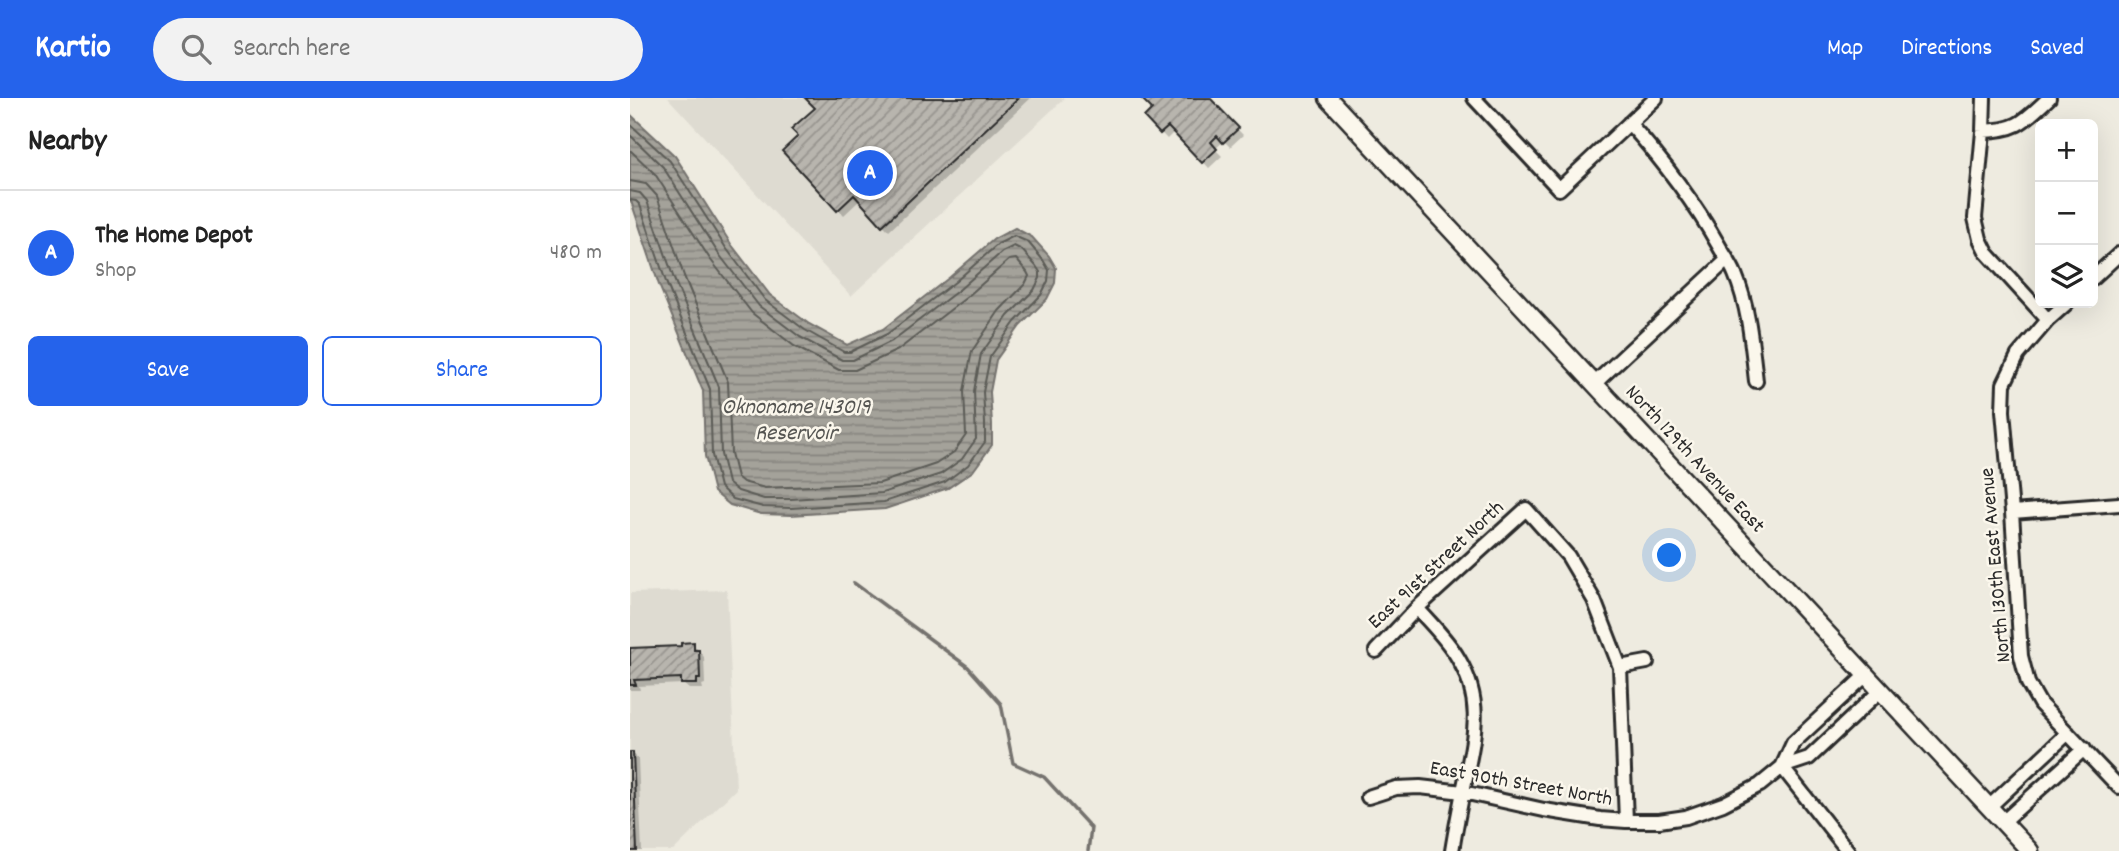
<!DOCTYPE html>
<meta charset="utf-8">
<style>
body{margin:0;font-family:Dekko,sans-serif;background:#f2f2f2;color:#222}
.controls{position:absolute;right:21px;top:21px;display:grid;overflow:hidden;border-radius:10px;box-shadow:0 7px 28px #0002}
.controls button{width:63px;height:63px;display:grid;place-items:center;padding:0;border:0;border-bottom:2px solid #e0e0e0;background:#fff;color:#222;font:35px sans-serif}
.you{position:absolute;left:1040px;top:458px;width:24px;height:24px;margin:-18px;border:5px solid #fff;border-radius:50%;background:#1a73e8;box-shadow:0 0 0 10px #1a73e833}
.badge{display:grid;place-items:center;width:46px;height:46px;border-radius:50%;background:#2563eb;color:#fff;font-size:23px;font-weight:700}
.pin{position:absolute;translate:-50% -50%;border:4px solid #fff;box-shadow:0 2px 7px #0006}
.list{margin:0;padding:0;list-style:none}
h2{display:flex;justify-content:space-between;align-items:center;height:91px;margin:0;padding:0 28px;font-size:30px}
h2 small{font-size:23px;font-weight:400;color:#767676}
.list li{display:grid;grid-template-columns:46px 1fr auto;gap:21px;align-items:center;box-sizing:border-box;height:126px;padding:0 28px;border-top:2px solid #e0e0e0}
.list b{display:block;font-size:26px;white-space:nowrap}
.list p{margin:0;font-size:23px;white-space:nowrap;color:#767676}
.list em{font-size:23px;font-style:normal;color:#767676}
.actions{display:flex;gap:14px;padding:21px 28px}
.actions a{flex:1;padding:16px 0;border:2px solid #2563eb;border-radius:10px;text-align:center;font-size:24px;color:#2563eb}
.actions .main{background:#2563eb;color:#fff}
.icon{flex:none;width:38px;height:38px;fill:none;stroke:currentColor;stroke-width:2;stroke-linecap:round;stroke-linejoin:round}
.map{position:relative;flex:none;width:1489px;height:753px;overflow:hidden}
header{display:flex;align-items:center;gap:42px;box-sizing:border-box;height:98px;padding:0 35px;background:#2563eb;color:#fff}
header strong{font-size:33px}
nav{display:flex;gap:38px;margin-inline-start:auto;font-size:24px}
.search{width:490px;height:63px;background:#f2f2f2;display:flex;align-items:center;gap:18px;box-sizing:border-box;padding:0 24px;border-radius:38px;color:#767676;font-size:26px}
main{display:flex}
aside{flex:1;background:#fff}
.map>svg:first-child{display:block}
.built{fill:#dedbd1}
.water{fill:url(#water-rules);stroke:#74726e;stroke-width:2}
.shadow{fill:#0003}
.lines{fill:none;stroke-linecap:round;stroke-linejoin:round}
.shore{stroke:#5b5b57;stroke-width:2}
.stream{stroke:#74726e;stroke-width:3.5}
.building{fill:url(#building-hatch);stroke:#2b2b2b;stroke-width:2}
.minor-casing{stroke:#2b2b2b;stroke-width:18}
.major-casing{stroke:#2b2b2b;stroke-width:21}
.minor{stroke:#fbf7ec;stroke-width:12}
.major{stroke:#fbf7ec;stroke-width:16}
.labels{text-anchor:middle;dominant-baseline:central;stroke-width:5;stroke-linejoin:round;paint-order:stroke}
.street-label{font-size:21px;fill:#2b2b2b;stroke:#fbf7ec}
.water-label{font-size:23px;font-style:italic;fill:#555552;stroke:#fbf7ec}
</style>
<header>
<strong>Kartio</strong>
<div class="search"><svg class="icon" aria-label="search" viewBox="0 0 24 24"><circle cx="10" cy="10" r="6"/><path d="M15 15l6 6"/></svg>Search here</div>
<nav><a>Map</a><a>Directions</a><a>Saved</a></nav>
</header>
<main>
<aside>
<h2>Nearby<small></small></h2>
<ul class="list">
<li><span class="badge">A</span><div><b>The Home Depot</b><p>Shop</p></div><em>480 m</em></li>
</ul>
<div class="actions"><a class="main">Save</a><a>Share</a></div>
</aside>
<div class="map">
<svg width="1489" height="753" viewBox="0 0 1489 753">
<defs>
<pattern id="water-rules" width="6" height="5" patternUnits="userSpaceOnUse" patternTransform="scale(1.75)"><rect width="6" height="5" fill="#a4a29a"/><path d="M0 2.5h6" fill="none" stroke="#86847e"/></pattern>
<pattern id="building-hatch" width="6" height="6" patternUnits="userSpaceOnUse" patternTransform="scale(1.75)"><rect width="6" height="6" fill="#b8b5ae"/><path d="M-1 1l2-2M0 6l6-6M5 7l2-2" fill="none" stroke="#96938e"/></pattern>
</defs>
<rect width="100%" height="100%" fill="#eeebe0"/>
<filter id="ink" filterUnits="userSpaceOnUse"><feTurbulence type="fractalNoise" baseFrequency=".0143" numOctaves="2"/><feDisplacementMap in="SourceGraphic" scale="14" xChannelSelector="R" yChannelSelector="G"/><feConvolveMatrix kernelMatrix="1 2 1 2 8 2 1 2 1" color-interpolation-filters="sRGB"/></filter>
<g filter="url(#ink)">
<path class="built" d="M38,0H435L221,198Z
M97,492L106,691L43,753H0V495Z"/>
<path class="water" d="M0,16L45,58L101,146L140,197L179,226L217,247L253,231L320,179L364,141L385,130L402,139L419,158L426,170L425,185L417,201L390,228L366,262L360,294L362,326V347L343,373L318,390L255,411L161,417L131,416L100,407L84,394L75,358L73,293L29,187L0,100Z"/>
<path class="shadow" d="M179,0H401L259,133L230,102L214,117L154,53L170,38L188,10Z
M514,0H581L579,2L613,37L600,49L594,43L585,51L592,58L579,70L545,33L537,41L516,19L524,12Z
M63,546L74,559L75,586L72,587L73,591H59L53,586L9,588L10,592H0V552L52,550Z
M0,655H3L8,661L12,753H0Z"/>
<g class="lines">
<path class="shore" d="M0,26L40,63L96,150L135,202L175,232L214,254H220L257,236L325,184L368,146L384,138L398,144L413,162L419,172L418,183L411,197L385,224L360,259L353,294L355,325V344L338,367L315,384L254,404L161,410L133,409L103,401L90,389L82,357L80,291L36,184L10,107L6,103L0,102
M0,37L33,69L88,155L129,208L170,239L212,262H223L262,243L330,191L372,154L384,148L392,152L406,168L410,174V180L404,192L378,218L351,256L344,293L346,341L332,361L311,376L252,395L161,401H134L108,393L98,385L91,356L89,289L44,181L17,103L10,95L0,93
M0,52L25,76L80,161L122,215L164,248L209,272H225L268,252L337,199L379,162L386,161L397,174L399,178L395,186L369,213L342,253L334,293L336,337L324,354L306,366L250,385L135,390L113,384L107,379L101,355L98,284L54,178L27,98L16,86L0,83"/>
<path class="stream" d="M224,485L338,569L371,606L383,665L414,679L461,730L458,753"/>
</g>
<path class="building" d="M175,0H389L252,128L224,97L207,113L152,53L168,38L161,31L185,10Z
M511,0H580L609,30L593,45L587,38L581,44L587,51L572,65L538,29L530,36L514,19L522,11Z
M64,544V552H69L70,581H67V586H51V580L4,582L6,587H0V550L51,548V545Z
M0,654H3L7,753H0Z"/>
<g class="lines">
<defs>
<path id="minor" d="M844,0L929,91L1026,0
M1354,0L1353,33L1345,120L1350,141L1357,155L1418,222
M999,25C1034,64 1063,102 1089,148C1094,157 1101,166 1105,176C1119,209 1122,248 1126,283
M1353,33C1389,32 1394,23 1419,0
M1463,180L1489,156
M1437,205L1418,222L1388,257L1374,286L1373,313L1382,414L1391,558L1398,585L1410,606L1489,689
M964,286L1097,162
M1382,414L1489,406
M787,510C801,526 817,541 828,560C853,602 845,635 836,679C831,703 826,728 822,753
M746,553L787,510L896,411L938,458L964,502L990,569L996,723
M990,569L1017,564
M1152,669L1163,645L1236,577
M1152,669L1218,753
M738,699L766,690L790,689L833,694L914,712L970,721L996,723H1029L1056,719L1093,706L1130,687L1152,669L1179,660L1250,593
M1359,709L1438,635
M1373,724L1454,651"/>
<path id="major" d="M698,0L1400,753"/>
</defs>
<use href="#minor" class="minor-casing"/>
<use href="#major" class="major-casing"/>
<use href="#minor" class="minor"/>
<use href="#major" class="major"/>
</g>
</g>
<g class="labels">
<g class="street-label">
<text transform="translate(1064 362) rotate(47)">North 129th Avenue East</text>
<text transform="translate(1367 467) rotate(-95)">North 130th East Avenue</text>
<text transform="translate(807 468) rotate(-43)">East 91st Street North</text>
<text transform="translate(891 687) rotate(10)">East 90th Street North</text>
</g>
<g class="water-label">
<text x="166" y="310">Oknoname 143019<tspan x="166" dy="26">Reservoir</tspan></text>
</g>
</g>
</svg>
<div class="controls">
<button>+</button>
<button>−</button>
<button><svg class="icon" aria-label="layers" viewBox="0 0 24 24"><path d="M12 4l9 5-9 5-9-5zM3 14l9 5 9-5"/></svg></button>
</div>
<div class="you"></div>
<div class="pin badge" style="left:240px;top:75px">A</div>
</div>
</main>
